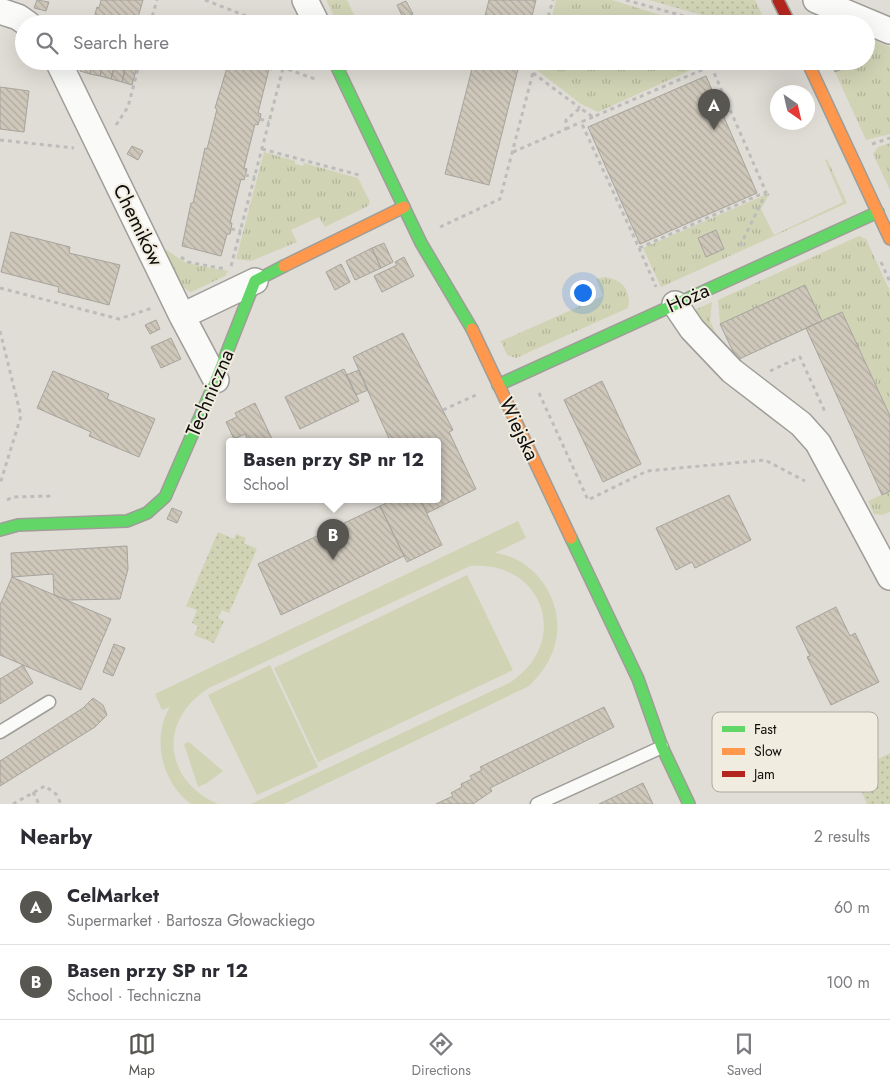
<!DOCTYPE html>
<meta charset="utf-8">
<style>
body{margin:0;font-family:Jost,sans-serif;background:#f2f2f3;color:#2b2b33}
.compass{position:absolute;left:770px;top:85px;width:45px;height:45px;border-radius:50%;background:#fff;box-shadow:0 5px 20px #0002;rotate:146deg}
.you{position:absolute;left:582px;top:292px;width:18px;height:18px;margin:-12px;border:4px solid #fff;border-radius:50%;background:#1a73e8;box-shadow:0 0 0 8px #1a73e833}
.badge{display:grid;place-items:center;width:32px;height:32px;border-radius:50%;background:#585651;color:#fff;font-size:16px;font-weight:700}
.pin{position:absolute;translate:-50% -41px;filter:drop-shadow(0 1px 2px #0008)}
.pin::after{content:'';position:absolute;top:26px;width:18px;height:15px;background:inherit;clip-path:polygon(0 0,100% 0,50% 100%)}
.popup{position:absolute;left:226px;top:438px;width:215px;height:65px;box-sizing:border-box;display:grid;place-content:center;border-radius:5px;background:#fff;filter:drop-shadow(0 1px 4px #0005);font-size:16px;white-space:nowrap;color:#7c7c81}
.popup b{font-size:19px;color:#2b2b33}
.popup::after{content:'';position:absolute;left:50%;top:100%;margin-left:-10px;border:10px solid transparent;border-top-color:#fff}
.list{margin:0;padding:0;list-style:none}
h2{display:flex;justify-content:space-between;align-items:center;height:65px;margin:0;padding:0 20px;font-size:21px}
h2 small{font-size:16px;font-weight:400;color:#7c7c81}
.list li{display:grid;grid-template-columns:32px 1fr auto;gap:15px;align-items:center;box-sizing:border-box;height:75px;padding:0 20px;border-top:1px solid #e1e1e2}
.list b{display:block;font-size:19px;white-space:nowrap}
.list p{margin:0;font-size:16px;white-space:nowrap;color:#7c7c81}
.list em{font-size:16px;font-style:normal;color:#7c7c81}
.icon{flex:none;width:28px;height:28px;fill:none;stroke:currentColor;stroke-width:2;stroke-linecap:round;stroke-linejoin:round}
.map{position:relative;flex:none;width:890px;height:804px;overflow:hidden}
.search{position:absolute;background:#fff;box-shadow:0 5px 20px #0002;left:15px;right:15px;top:15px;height:55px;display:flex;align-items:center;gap:12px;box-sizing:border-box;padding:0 18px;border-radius:28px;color:#7c7c81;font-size:19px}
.sheet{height:215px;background:#fff}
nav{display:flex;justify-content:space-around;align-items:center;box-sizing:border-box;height:70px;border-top:1px solid #e1e1e2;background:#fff;font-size:14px;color:#7c7c81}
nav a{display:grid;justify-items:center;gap:2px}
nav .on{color:#585651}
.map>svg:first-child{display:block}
.grass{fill:url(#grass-tufts)}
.park{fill:url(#park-dots)}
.pitch{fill:#d0d3b4}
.building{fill:url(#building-back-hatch);stroke:#a6a49e}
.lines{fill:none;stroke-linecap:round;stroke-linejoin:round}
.lane-casing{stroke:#9f9d98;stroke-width:15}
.street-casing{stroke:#9f9d98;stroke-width:28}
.fast-casing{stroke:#9f9d98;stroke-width:14}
.slow-casing{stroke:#9f9d98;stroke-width:14}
.jam-casing{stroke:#9f9d98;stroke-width:14}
.path{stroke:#bcbcba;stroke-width:3;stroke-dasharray:4 4;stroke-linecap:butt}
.lane{stroke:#fafaf9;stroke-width:12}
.street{stroke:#fafaf9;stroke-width:25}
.fast{stroke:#63d668;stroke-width:11}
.slow{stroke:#ff974d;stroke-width:11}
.jam{stroke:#b3261e;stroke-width:11}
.labels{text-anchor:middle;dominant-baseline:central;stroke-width:4;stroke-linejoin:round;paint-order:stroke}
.street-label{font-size:20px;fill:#0f0d09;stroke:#f0ece0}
.key{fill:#f0ece0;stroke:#aca9a0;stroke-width:1}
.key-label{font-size:14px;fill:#0f0d09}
</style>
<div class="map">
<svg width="890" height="804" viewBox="0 0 890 804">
<defs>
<pattern id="grass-tufts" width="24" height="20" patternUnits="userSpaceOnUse" patternTransform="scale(1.25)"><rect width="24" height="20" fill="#d0d3b4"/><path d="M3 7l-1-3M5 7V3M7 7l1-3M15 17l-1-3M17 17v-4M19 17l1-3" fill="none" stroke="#b1b499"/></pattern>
<pattern id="park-dots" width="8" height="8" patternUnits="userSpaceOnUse" patternTransform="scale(1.25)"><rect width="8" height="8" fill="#d0d3b4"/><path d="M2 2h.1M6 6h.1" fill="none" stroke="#b1b499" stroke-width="1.8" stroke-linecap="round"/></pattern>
<pattern id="building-back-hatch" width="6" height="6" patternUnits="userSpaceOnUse" patternTransform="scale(1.25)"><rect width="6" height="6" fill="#cec7ba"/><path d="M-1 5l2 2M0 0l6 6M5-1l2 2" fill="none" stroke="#b0aa9f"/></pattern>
</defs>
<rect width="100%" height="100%" fill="#e0ddd6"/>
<path class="grass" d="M326,0H347L356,19L355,23L338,24Z
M556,0H612L689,24H550Z
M749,0H755L762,15L757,17Z
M866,37L890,47V134L866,140L830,61H866Z
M540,61H699L691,70L598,112L581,104L538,71Z
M890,143V190L873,154L878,147Z
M264,152L295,161V164L303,166L304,163L358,178L370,202L368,206L325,227L319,217L291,230L297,242L251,261L236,259Z
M827,159L847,203L661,287L643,248L770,193L761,209L774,235L843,202L825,160Z
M859,236L866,239L890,291V416L842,312L822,321L805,285L720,324L718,300Z
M153,241L186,263L228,271L225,276L191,292L180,286Z
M605,277C621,279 632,290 628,308L516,358L507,355L501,341L603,296L596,279Z
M712,302L710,321L729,361L692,311Z
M890,491V512L882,515L874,514L868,501Z"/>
<path class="park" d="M649,0H749L757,17L744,24H734Z
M218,532L234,539L236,534L246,538L244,543L257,549L229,613L222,610L218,618L224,621L214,643L194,635L198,626L192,623L197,610L186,606Z
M890,753V804H867L853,772Z"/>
<path class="pitch" d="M518,521L526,538L495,553C537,558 566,604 555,644C551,661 541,674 529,686L284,804H251L509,683C572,643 544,560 470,566L209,688C158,720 163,780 218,804H191C162,783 151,738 170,707L162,710L155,694Z
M467,575L513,670L318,762L274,668Z
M270,665L318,767L257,795L208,695Z
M189,742L223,771L207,783L198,787L184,744Z"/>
<path class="building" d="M37,0L49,2L46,11L34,8Z
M101,0H143L136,24H95L93,22L97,7L99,8Z
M489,0H536L530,24H483Z
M406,1L413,14L403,18L397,5Z
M82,61H93L90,74L80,71Z
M93,61H104L100,76L90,74Z
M104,61H116L111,79L100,76Z
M116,61H127L122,82L111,79Z
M127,61L138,63L132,85L122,82Z
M229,61H274L272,70L269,69L258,113L261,114L260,119L258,125L255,124L244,168L247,169L244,180L241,179L230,223H232L231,229L230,234H227L221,256L182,246L191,203H193L205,148L207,149L217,109L215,108Z
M474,61H520L489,185L445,174Z
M842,62L845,68L835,72L833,66Z
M706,76L757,193L640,244L588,127Z
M0,87L29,91L24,132L0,129Z
M132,146L143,151L138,160L127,154Z
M716,230L724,249L706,257L698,238Z
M11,232L70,247L69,253L120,265L109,305L58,292L59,287L1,272Z
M384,243L393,262L381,268L372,248Z
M372,248L381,268L355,280L346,261Z
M404,257L414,276L382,292L374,276L397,265L395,262Z
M341,264L350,282L335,290L326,272Z
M805,285L822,321L737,360L720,324Z
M842,312L890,416V491L882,495L806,328Z
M156,320L160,329L150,334L145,325Z
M403,333L453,430L449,432L476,489L427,513L420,499H437V441H390L353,357Z
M171,338L181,359L161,368L151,347Z
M344,369L359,401L300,429L285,397Z
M359,370L368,390L356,395L346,375Z
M53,371L109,394L107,399L155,419L139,457L89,436L91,432L37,408Z
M602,381L641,464L603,482L564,400Z
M255,403L273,441H248L245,434L234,439L226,422L237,417L235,413Z
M729,495L751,540L695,568L692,562L676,570L656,528Z
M395,499H420L442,545L407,562L380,506Z
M380,506L404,556L281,615L258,564Z
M172,508L182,512L177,523L167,519Z
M127,546L128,569L120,599L67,600L54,595L53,574L12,577L11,553Z
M12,577L111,619L81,690L0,655V605Z
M836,607L850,636L855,633L879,682L831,705L807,657L810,656L796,627Z
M114,644L125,648L113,676L103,672Z
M23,665L33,683L0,704V679Z
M93,698L103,705L107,715L95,727L0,786V761L83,708Z
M604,707L614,727L490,788L492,791L473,804H436L453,796L451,793L462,787L461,784L472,779L470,776L482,770L480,767Z
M643,783L653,804H599Z"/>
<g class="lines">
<defs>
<path id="lane" d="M0,732L49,702
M537,804L662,747"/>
<path id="street" d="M305,0L317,24
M816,0L890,31
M0,11L18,17L28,24
M58,61L182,316L255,281
M675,304L692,329L732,371L801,424L818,443L890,577
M182,316L216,380"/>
<path id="fast" d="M334,61L421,243L472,329
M498,385L878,212
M0,530L18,525L127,521L147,513L165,497L216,380L255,281L284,266
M571,538L638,679L662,747L689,804"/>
<path id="slow" d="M807,61L890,239
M284,266L404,207
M472,329L571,538"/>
<path id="jam" d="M778,0L790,24"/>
</defs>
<use href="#lane" class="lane-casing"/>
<use href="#street" class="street-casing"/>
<use href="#fast" class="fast-casing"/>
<use href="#slow" class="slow-casing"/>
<use href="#jam" class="jam-casing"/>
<path class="path" d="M205,0L267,24
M626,0L712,24
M150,24L157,0
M546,24L553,0
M273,64L315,79
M533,73L580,108
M593,117L581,122L639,248L766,192L711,66
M260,119L269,122
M116,125L128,107L140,61
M566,129L581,122
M0,140L74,148
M872,144L890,138
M262,149L359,175
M513,152L566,129V120L580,108L593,117L711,66L709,61
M245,175L255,177
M440,227L500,199L536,61
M231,229L241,231
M740,246L766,193
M639,248L656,287
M181,257L188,262L225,269
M881,262L890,282
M231,266L285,61
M0,288L119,319L152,308
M0,331L21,416L0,484
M770,371L800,357L826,414
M539,393L588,500L647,471L765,460L805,481
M443,410L476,395
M7,500L13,497L53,496
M33,792L39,804
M13,804L45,786L56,794L61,804"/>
<use href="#lane" class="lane"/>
<use href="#street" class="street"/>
<use href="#fast" class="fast"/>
<use href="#slow" class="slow"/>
<use href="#jam" class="jam"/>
</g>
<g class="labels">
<g class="street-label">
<text transform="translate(138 225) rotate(64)">Chemików</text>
<text transform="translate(688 298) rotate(-24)">Hoża</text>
<text transform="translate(210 393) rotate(-67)">Techniczna</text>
<text transform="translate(519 429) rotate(65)">Wiejska</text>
</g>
</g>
<rect x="712" y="712" width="166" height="80" rx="8" class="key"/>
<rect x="722" y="726" width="23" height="6" fill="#63d668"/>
<rect x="722" y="748" width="23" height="7" fill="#ff974d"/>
<rect x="722" y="771" width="23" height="6" fill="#b3261e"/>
<g class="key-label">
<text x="754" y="734">Fast</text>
<text x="754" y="756">Slow</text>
<text x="754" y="779">Jam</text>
</g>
</svg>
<svg class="compass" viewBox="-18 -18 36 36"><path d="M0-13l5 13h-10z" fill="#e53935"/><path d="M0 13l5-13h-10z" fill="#7c7c81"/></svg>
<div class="you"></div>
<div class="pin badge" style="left:714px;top:130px">A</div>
<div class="pin badge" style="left:333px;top:560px">B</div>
<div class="popup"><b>Basen przy SP nr 12</b>School</div>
<div class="search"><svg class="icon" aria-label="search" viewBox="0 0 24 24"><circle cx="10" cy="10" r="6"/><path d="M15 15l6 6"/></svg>Search here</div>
</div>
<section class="sheet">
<h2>Nearby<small>2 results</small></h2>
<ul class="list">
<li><span class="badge">A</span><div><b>CelMarket</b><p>Supermarket · Bartosza Głowackiego</p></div><em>60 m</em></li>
<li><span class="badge">B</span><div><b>Basen przy SP nr 12</b><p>School · Techniczna</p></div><em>100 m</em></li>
</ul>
</section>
<nav>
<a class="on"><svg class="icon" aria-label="map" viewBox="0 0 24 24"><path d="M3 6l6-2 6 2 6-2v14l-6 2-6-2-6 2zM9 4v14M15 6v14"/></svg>Map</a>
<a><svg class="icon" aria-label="directions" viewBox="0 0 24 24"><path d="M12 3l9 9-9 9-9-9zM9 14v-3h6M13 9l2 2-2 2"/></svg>Directions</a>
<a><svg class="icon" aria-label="saved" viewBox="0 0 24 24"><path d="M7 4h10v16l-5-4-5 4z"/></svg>Saved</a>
</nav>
